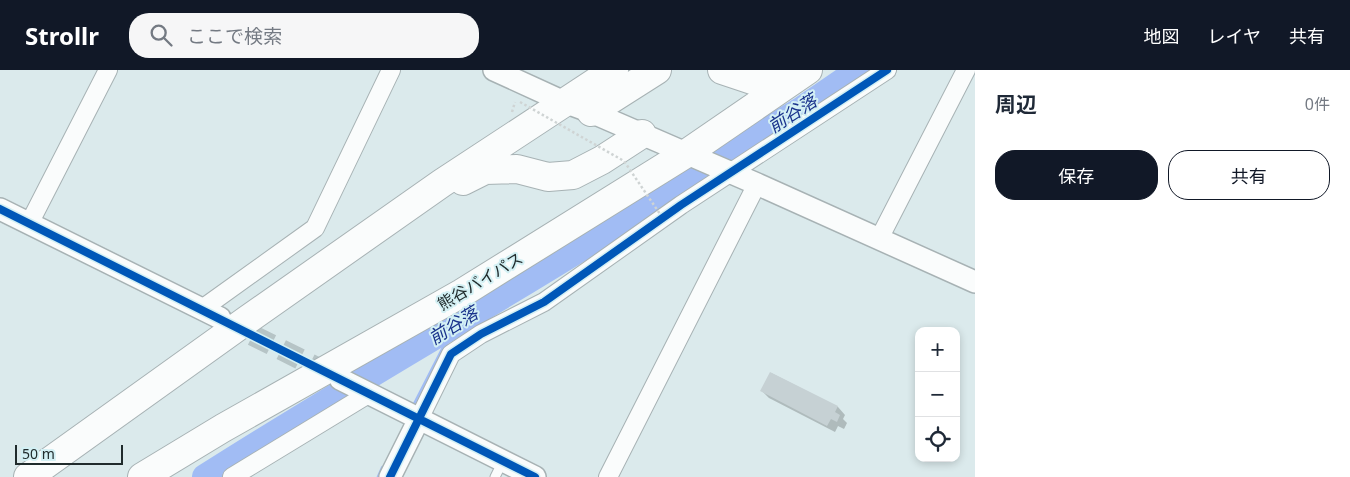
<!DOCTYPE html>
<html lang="ja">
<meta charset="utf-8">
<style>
body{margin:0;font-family:"Noto Sans","Noto Sans JP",sans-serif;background:#f6f6f7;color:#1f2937}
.controls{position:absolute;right:15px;bottom:15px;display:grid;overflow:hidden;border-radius:10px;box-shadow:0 2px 8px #0003}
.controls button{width:45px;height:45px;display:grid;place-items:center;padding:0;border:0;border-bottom:1px solid #e0e1e3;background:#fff;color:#1f2937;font:25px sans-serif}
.scale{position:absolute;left:15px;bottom:12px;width:108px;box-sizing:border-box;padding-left:5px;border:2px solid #202b2c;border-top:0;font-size:14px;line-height:18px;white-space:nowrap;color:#202b2c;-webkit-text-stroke:4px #d3f0f4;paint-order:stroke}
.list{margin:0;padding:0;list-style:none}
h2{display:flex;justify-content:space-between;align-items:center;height:65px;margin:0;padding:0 20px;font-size:21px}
h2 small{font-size:16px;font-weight:400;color:#747a83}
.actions{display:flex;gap:10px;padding:15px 20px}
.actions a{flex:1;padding:11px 0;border:1px solid #111827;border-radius:20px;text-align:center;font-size:18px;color:#111827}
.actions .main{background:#111827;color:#fff}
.icon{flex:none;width:28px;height:28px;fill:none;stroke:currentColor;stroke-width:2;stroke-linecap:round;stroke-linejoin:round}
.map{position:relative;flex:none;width:975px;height:407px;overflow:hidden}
header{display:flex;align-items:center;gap:30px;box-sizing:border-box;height:70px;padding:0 25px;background:#111827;color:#fff}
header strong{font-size:24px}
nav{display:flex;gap:28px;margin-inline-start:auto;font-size:18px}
.search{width:350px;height:45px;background:#f6f6f7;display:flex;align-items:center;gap:12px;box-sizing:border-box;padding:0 18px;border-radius:20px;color:#747a83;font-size:19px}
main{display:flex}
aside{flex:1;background:#fff}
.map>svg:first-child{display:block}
.shadow{fill:#0003}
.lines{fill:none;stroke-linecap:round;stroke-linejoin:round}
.stream{stroke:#a1bcf4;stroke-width:4.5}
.river{stroke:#a1bcf4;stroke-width:26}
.building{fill:#c6d1d4}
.tertiary-tunnel{stroke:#b6c4c6;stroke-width:21;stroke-dasharray:21 11;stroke-linecap:butt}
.service-casing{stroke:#a7b2b4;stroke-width:11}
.minor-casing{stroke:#a7b2b4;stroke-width:20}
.tertiary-casing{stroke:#a7b2b4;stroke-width:24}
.trunk-casing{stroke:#a7b2b4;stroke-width:30}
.path{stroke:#cfd4d4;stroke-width:2.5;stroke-dasharray:2.5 2.5;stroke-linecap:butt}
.service{stroke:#fafcfc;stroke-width:9}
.minor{stroke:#fafcfc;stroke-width:18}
.tertiary{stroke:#fafcfc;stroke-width:21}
.trunk{stroke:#fafcfc;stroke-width:28}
.path-bridge{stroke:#cfd4d4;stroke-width:2.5;stroke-dasharray:2.5 2.5;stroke-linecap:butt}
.cycleway-casing{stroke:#d3f0f4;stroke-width:11}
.cycleway{stroke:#0057b8;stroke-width:8}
.labels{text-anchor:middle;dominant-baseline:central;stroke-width:4;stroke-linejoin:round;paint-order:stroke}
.street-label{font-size:16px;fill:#202b2c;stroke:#d3f0f4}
.water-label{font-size:18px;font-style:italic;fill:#1a338c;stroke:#d3f0f4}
</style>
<header>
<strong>Strollr</strong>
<div class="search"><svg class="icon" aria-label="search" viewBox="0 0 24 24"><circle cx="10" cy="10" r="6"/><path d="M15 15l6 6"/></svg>ここで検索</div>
<nav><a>地図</a><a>レイヤ</a><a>共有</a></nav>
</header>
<main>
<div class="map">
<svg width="975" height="407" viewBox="0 0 975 407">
<rect width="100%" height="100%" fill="#dbeaec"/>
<path class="shadow" d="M771,303L838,337L845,345L843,349L847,353L844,359L838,356L835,362L769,328L762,321Z"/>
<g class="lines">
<path class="stream" d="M412,340L457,252
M379,407L383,398"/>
<path class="river" d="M725,87L802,39L859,0
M205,407C368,303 538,209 701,103"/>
</g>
<path class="building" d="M770,302L838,336L835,342L840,345L837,352L831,349L827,356L760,321Z"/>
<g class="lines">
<path class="tertiary-tunnel" d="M224,251L336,307"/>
<defs>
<path id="service" d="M495,407L503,391"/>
<path id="minor" d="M29,154L108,0
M879,169L966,0
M202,239L315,158L391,0
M419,349L451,284L481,264L544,232L681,135L887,0
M232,407L370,323
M608,407L757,114"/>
<path id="tertiary" d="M494,0L564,32L591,42L757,114L975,212
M0,139L220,248
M340,309L535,407
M390,407L419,349"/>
<path id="trunk" d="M722,0L755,11L796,0
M591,42L657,0
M463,111L485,100L517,99L548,107L573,105L602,90L642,64
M28,407L247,250L442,113L614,0
M142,407L223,358L462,223L687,83L808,0"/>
</defs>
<use href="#service" class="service-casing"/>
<use href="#minor" class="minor-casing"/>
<use href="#tertiary" class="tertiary-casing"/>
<use href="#trunk" class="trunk-casing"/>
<path class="path" d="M512,42L515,32"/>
<use href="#service" class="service"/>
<use href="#minor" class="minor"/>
<use href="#tertiary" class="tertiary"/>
<use href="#trunk" class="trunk"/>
<path class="path-bridge" d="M520,32L624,91L660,144"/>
<defs>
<path id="cycleway" d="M0,139L535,407
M390,407L451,284L481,264L544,232L681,135L887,0"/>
</defs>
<use href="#cycleway" class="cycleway-casing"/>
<use href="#cycleway" class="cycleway"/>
</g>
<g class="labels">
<g class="street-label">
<text transform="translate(480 211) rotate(-31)">熊谷バイパス</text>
</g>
<g class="water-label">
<text transform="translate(792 43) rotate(-33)">前谷落</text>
<text transform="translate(453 255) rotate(-32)">前谷落</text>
</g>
</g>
</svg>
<div class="controls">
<button>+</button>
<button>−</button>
<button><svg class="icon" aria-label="locate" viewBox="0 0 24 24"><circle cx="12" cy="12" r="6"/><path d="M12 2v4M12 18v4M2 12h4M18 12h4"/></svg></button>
</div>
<div class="scale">50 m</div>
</div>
<aside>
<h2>周辺<small>0件</small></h2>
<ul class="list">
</ul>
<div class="actions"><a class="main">保存</a><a>共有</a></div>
</aside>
</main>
